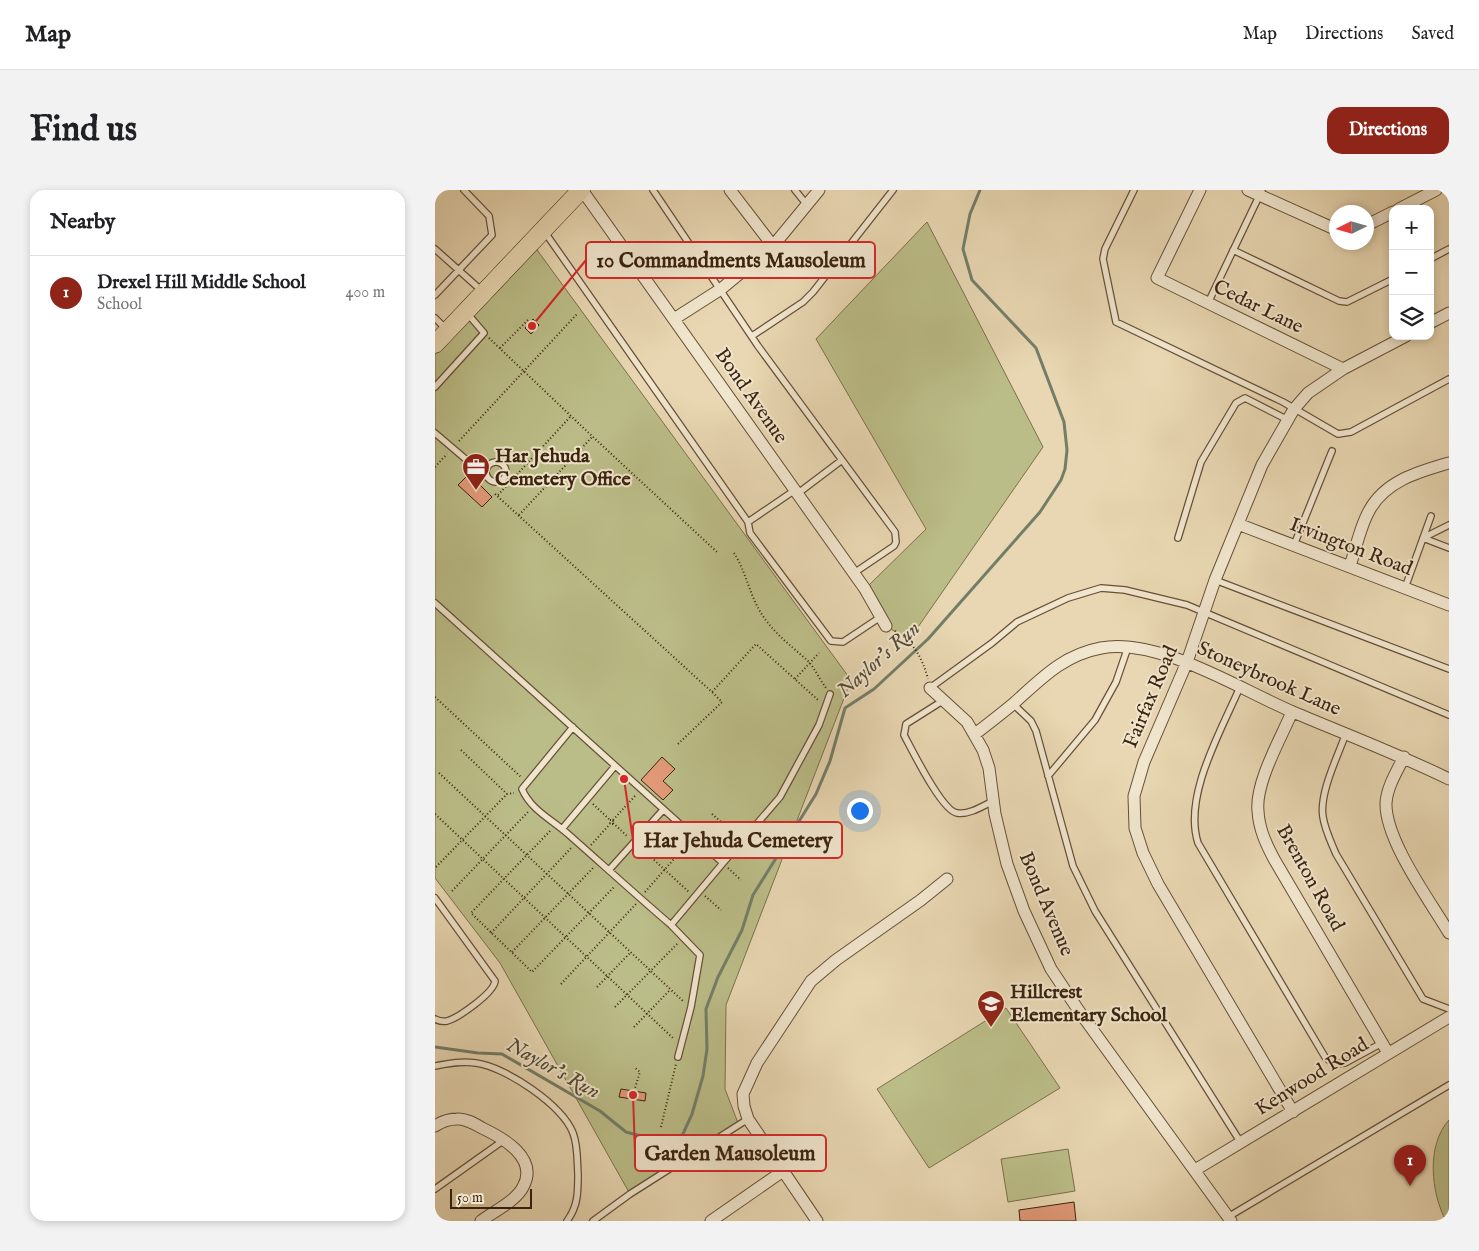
<!DOCTYPE html>
<meta charset="utf-8">
<style>
body{margin:0;font-family:"IM FELL English",serif;background:#f2f2f2;color:#202124}
.controls{position:absolute;right:15px;top:15px;display:grid;overflow:hidden;border-radius:10px;box-shadow:0 2px 8px #0003}
.controls button{width:45px;height:45px;display:grid;place-items:center;padding:0;border:0;border-bottom:1px solid #e0e0e0;background:#fff;color:#202124;font:25px sans-serif}
.compass{position:absolute;left:894px;top:15px;width:45px;height:45px;border-radius:50%;background:#fff;box-shadow:0 2px 8px #0003;rotate:265deg}
.scale{position:absolute;left:15px;bottom:12px;width:82px;box-sizing:border-box;padding-left:5px;border:2px solid #3b230e;border-top:0;font-size:14px;line-height:18px;white-space:nowrap;color:#3b230e;-webkit-text-stroke:4px #f0e5cd;paint-order:stroke}
.you{position:absolute;left:424px;top:620px;width:18px;height:18px;margin:-12px;border:4px solid #fff;border-radius:50%;background:#1a73e8;box-shadow:0 0 0 8px #1a73e833}
.badge{display:grid;place-items:center;width:32px;height:32px;border-radius:50%;background:#8f2418;color:#fff;font-size:16px;font-weight:700}
.pin{position:absolute;translate:-50% -41px;filter:drop-shadow(0 1px 2px #0008)}
.pin::after{content:'';position:absolute;top:26px;width:18px;height:15px;background:inherit;clip-path:polygon(0 0,100% 0,50% 100%)}
.list{margin:0;padding:0;list-style:none}
h2{display:flex;justify-content:space-between;align-items:center;height:65px;margin:0;padding:0 20px;font-size:21px}
h2 small{font-size:16px;font-weight:400;color:#757577}
.list li{display:grid;grid-template-columns:32px 1fr auto;gap:15px;align-items:center;box-sizing:border-box;height:75px;padding:0 20px;border-top:1px solid #e0e0e0}
.list b{display:block;font-size:19px;white-space:nowrap}
.list p{margin:0;font-size:16px;white-space:nowrap;color:#757577}
.list em{font-size:16px;font-style:normal;color:#757577}
.icon{flex:none;width:28px;height:28px;fill:none;stroke:currentColor;stroke-width:2;stroke-linecap:round;stroke-linejoin:round}
.map{position:relative;flex:none;width:1014px;height:1031px;overflow:hidden;border-radius:15px}
header{display:flex;align-items:center;gap:30px;box-sizing:border-box;height:70px;padding:0 25px;background:#fff;border-bottom:1px solid #e0e0e0}
header strong{font-size:24px}
nav{display:flex;gap:28px;margin-inline-start:auto;font-size:18px}
.intro{display:flex;align-items:center;justify-content:space-between;box-sizing:border-box;height:120px;padding:0 30px}
h1{margin:0;font-size:35px}
.button{padding:12px 22px;border-radius:15px;background:#8f2418;color:#fff;font-size:18px;font-weight:700}
main{display:flex;gap:30px;padding:0 30px}
aside{flex:1;background:#fff;border-radius:15px;box-shadow:0 2px 8px #0003}
.map>svg:first-child{display:block}
.green{fill:#bbbd88;stroke:#7b704b}
.lines{fill:none;stroke-linecap:round;stroke-linejoin:round}
.stream{stroke:#737e69;stroke-width:3}
.building{fill:#e39a79;stroke:#3b230e}
.lane-casing{stroke:#665037;stroke-width:8}
.street-casing{stroke:#665037;stroke-width:13}
.primary-casing{stroke:#3b230e;stroke-width:19}
.path{stroke:#3b230e;stroke-width:2;stroke-dasharray:1 2.5;stroke-linecap:butt}
.lane{stroke:#f0e5cd;stroke-width:5.5}
.street{stroke:#f0e5cd;stroke-width:11}
.primary{stroke:#e8d7b2;stroke-width:18}
.labels{text-anchor:middle;dominant-baseline:central;stroke-width:4;stroke-linejoin:round;paint-order:stroke}
.street-label{font-size:20px;fill:#3b230e;stroke:#f0e5cd}
.poi-label{font-size:20px;font-weight:bold;fill:#3b230e;stroke:#f0e5cd;text-anchor:start}
.water-label{font-size:21px;font-style:italic;fill:#524934;stroke:#f0e5cd}
.leader{fill:none;stroke:#d62828;stroke-width:2}
.callout-dot{fill:#d62828;stroke:#f0e5cd;stroke-width:2}
.callout{fill:#f0e5cd;stroke:#d62828;stroke-width:2}
.callout-label{font-size:21px;text-anchor:middle;font-weight:bold;fill:#3b230e}
</style>
<header>
<strong>Map</strong>
<nav><a>Map</a><a>Directions</a><a>Saved</a></nav>
</header>
<div class="intro"><h1>Find us</h1><a class="button">Directions</a></div>
<main>
<aside>
<h2>Nearby<small></small></h2>
<ul class="list">
<li><span class="badge">1</span><div><b>Drexel Hill Middle School</b><p>School</p></div><em>400 m</em></li>
</ul>
</aside>
<div class="map">
<svg width="1014" height="1031" viewBox="0 0 1014 1031">
<rect width="100%" height="100%" fill="#e8d7b2"/>
<filter id="stains"><feTurbulence type="fractalNoise" baseFrequency=".004" numOctaves="4"/><feColorMatrix values="0 0 0 0 .2 0 0 0 0 .09 0 0 0 0 .02 0 0 0 .5 -.17"/></filter>
<radialGradient id="worn" r=".72"><stop offset=".6" stop-color="#630" stop-opacity="0"/><stop offset="1" stop-color="#630" stop-opacity=".3"/></radialGradient>
<path class="green" d="M492,32L608,257L474,450L451,436L430,399L491,339L381,149Z
M97,53L416,490L291,815L290,899L303,933L195,1004L65,773L0,688V155Z
M571,818L625,898L494,978L442,899Z
M1014,930V1031H1011C996,1003 991,955 1014,930Z
M633,959L640,1001L573,1012L566,969Z"/>
<g class="lines">
<path class="stream" d="M0,857L43,863L67,864L165,921L191,942L229,952L246,948L257,924L268,886L272,859L271,819L283,787L307,740L318,705L381,604L395,571L410,518L439,499L493,449L605,322L626,290L630,279L632,260L629,232L601,158L537,90L528,59L535,24L545,0"/>
</g>
<path class="building" d="M98,129L104,135L96,144L90,138Z
M34,284L57,307L47,317L23,295Z
M227,567L240,579L228,591L238,600L228,610L206,590Z
M186,899L211,903L210,911L184,907Z
M639,1012L641,1031H585L584,1020Z"/>
<g class="lines">
<defs>
<path id="lane" d="M218,0L323,156L460,342L461,352L459,356L419,383
M360,0L372,15
M699,0L670,59L668,69L681,132L848,212L903,244L916,242L1014,189
M109,41L313,332L360,300
M0,59L47,101
M798,60L904,111L912,112L958,89
M995,69L1014,59
M0,105L57,45L54,26L29,0
M773,113L827,0
M0,128L11,139
M317,146L368,112L378,102L458,0
M0,197L49,143L32,123
M0,243L54,289
M51 282a10 10 0 1 1 20 0a10 10 0 1 1-20 0Z
M362,304L407,270
M313,332L315,343L396,451L408,452L447,426
M743,348L766,272L801,213L810,208L853,230
M988,348L1014,335
M988,348L1014,358
M859,355L897,261
M780,390L1014,479
M970,398L996,326
M0,413L288,673L236,735L265,765L256,817L243,867
M805,497C786,541 748,606 763,653L890,867L899,874L910,873L947,853
M495,498L557,453L582,432L633,408L666,398L690,400L752,415L1014,525
M509,510L471,534L469,545C477,560 507,621 522,623C534,625 548,616 558,611
M578,514L596,531L601,541L638,676L660,721L806,953
M138,537L87,599C96,620 116,629 133,644C167,674 201,705 236,735
M911,543C903,566 884,603 888,627C890,640 896,652 901,664L988,809L1014,819
M613,586L660,530L681,492L693,457
M127,639L180,576
M288,673L345,607L384,535L395,504
M174,680L228,620
M0,708L60,791C59,803 23,828 12,831C7,832 4,831 0,829
M0,876C15,873 27,871 41,873C71,877 127,915 138,943C143,956 142,970 143,984C143,1003 143,1016 132,1031
M0,999L69,950
M793,1027L1014,895
M158,1031L195,1004L313,929"/>
<path id="street" d="M147,0L430,399L451,436
M295,0L338,56
M765,0L722,88L908,179
M813,0L902,40
M964,19L1001,0
M932,35L958,22
M239,129L286,99L338,56L384,0
M995,133L1014,123
M803,334L1014,415
M915,376C921,358 925,337 934,321C950,291 983,282 1014,273
M495,498L532,532L548,560L554,578L560,624L572,674L589,721L616,779L644,821L796,1031
M857,522C846,548 820,593 823,621C824,639 831,654 839,669L953,863
M540,544C553,534 566,524 578,514C606,489 628,465 666,458C724,447 806,500 858,522C910,544 963,564 1014,589
M969,567C962,581 952,597 951,613C950,650 995,711 1014,743
M858,922L723,694L708,663L700,638L699,606L709,572L752,472L780,390L827,275L859,219L873,203L908,179L971,146
M0,936C6,932 14,929 22,929C30,928 40,934 47,938C68,948 104,968 88,997C81,1011 58,1022 46,1031
M760,980L1014,827
M276,1031L348,981
M382,1031L313,929L309,916L308,904L322,873L376,791L401,770L486,710L512,689"/>
<path id="primary" d="M0,154L146,0"/>
</defs>
<use href="#lane" class="lane-casing"/>
<use href="#street" class="street-casing"/>
<use href="#primary" class="primary-casing"/>
<path class="path" d="M54,148L158,247L282,362
M65,158L94,129
M24,251L142,124
M0,277L12,264
M60,304L277,502L321,454L383,510
M63,305L136,226
M84,325L157,247
M299,363C312,383 315,409 330,429C342,446 359,458 374,472C380,479 385,490 391,498
M460,441C479,453 487,467 493,489
M360,489L384,463
M0,507L87,588
M243,554L287,512L277,502
M26,560L72,604
M4,583L249,812
M158,614L175,630
M0,624L239,849
M277,624L302,646
M175,630H178V634H175Z
M178,630L200,606
M178,633L193,647
M115,641L36,723L97,782L180,696
M156,655L175,634
M206,658L254,702
M311,658L321,667
M1,677L72,604L79,603
M293,678L306,690
M17,701L93,622
M210,702L253,653
M270,706L286,720
M56,743L137,657
M77,762L159,677
M126,794L201,714
M162,797L195,763
M180,817L243,753
M199,837L235,800
M199,901L205,882L199,877
M226,937L241,874"/>
<use href="#lane" class="lane"/>
<use href="#street" class="street"/>
<use href="#primary" class="primary"/>
</g>
<defs>
<symbol id="office-pin" viewBox="-11 -11 22 30"><path d="M0 17L-7.5 6A9.5 9.5 0 1 1 7.5 6Z" fill="#8f2418" stroke="#f0e5cd"/><path d="M-6-3h4V-5.5h4V-3h4V5H-6ZM-1-4.5V-3h2v-1.5ZM-6 0V1H6V0Z" fill="#fff"/></symbol>
<symbol id="school-pin" viewBox="-11 -11 22 30"><path d="M0 17L-7.5 6A9.5 9.5 0 1 1 7.5 6Z" fill="#8f2418" stroke="#f0e5cd"/><path d="M0-5L7-2L0 1L-7-2ZM-4 1L0 2.5L4 1V4Q0 6-4 4Z" fill="#fff"/></symbol>
</defs>
<g fill-rule="evenodd">
<use href="#office-pin" x="25" y="261" width="32" height="43"/>
<use href="#school-pin" x="540" y="798" width="32" height="43"/>
</g>
<g class="labels">
<g class="street-label">
<text transform="translate(823 117) rotate(26)">Cedar Lane</text>
<text transform="translate(316 206) rotate(55)">Bond Avenue</text>
<text transform="translate(916 357) rotate(21)">Irvington Road</text>
<text transform="translate(834 489) rotate(24)">Stoneybrook Lane</text>
<text transform="translate(716 507) rotate(-67)">Fairfax Road</text>
<text transform="translate(875 688) rotate(61)">Brenton Road</text>
<text transform="translate(611 714) rotate(67)">Bond Avenue</text>
<text transform="translate(877 887) rotate(-32)">Kenwood Road</text>
</g>
<g class="poi-label">
<text x="60" y="266">Har Jehuda<tspan x="60" dy="23">Cemetery Office</tspan></text>
<text x="575" y="802">Hillcrest<tspan x="575" dy="23">Elementary School</tspan></text>
</g>
<g class="water-label">
<text transform="translate(444 470) rotate(-42)">Naylor's Run</text>
<text transform="translate(118 879) rotate(29)">Naylor's Run</text>
</g>
</g>
<path class="leader" d="M97 136L151 70M189 589L198 650M198 905L200 963"/>
<g class="callout-dot">
<circle cx="97" cy="136" r="5"/>
<circle cx="189" cy="589" r="5"/>
<circle cx="198" cy="905" r="5"/>
</g>
<g class="callout">
<rect x="151" y="52" width="289" height="36" rx="5"/>
<rect x="198" y="632" width="209" height="36" rx="5"/>
<rect x="200" y="945" width="191" height="36" rx="5"/>
</g>
<g class="callout-label">
<text x="296" y="77">10 Commandments Mausoleum</text>
<text x="303" y="657">Har Jehuda Cemetery</text>
<text x="295" y="970">Garden Mausoleum</text>
</g>
<rect width="100%" height="100%" filter="url(#stains)"/>
<rect width="100%" height="100%" fill="url(#worn)"/>
</svg>
<div class="controls">
<button>+</button>
<button>−</button>
<button><svg class="icon" aria-label="layers" viewBox="0 0 24 24"><path d="M12 4l9 5-9 5-9-5zM3 14l9 5 9-5"/></svg></button>
</div>
<svg class="compass" viewBox="-18 -18 36 36"><path d="M0-13l5 13h-10z" fill="#e53935"/><path d="M0 13l5-13h-10z" fill="#757577"/></svg>
<div class="scale">50 m</div>
<div class="you"></div>
<div class="pin badge" style="left:975px;top:996px">1</div>
</div>
</main>
